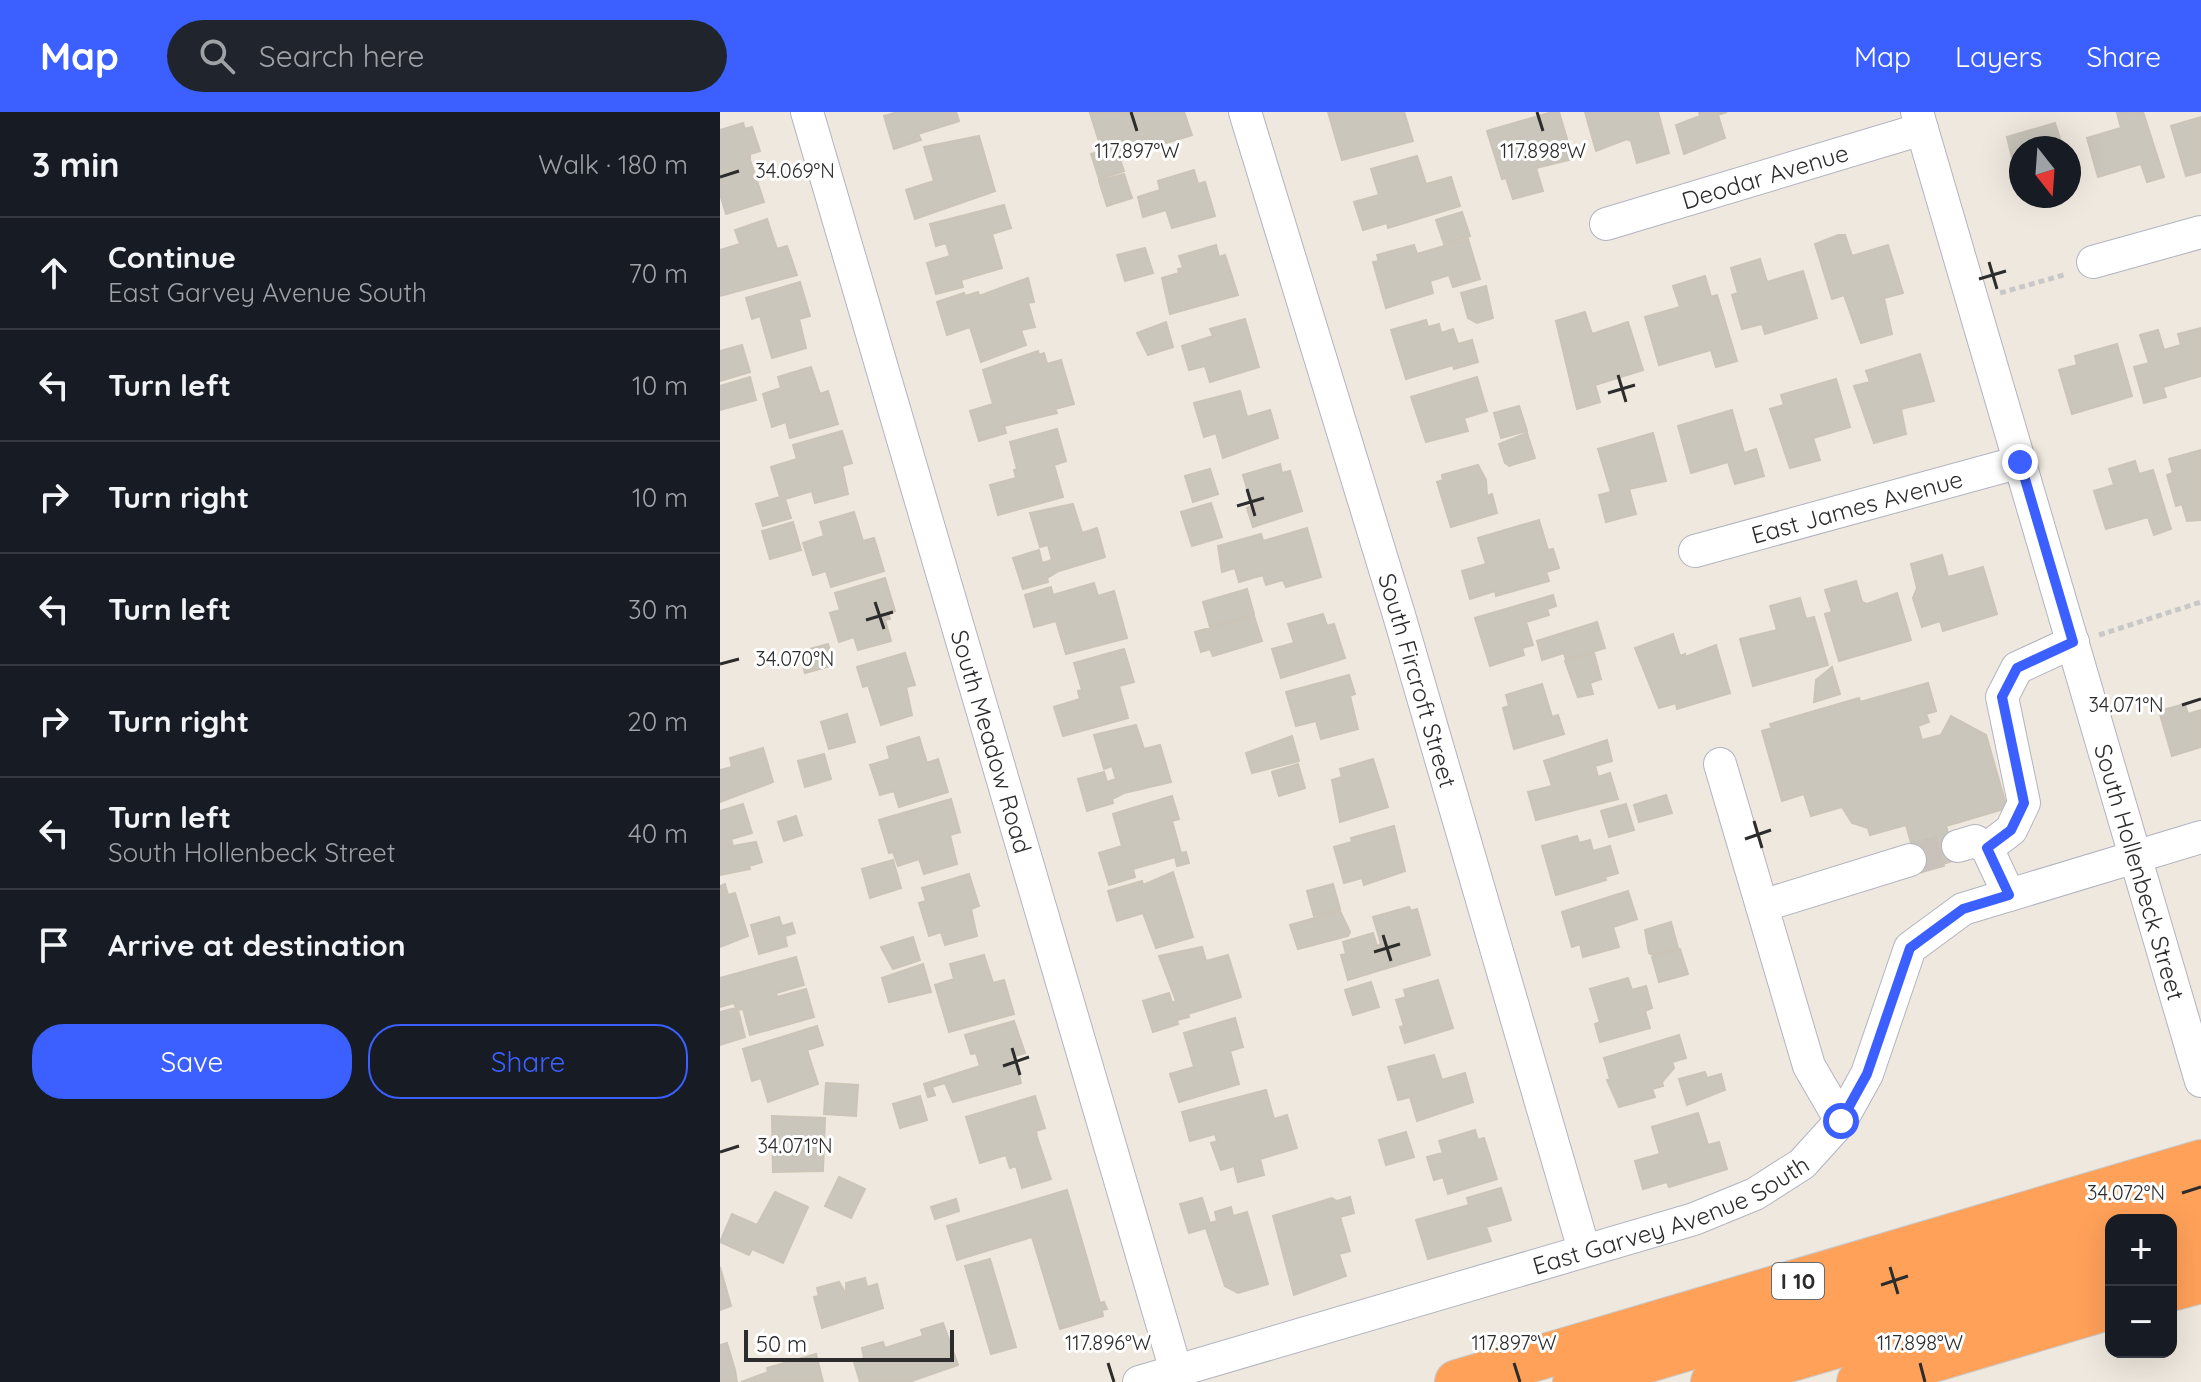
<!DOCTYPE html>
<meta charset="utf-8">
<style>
body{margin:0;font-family:Quicksand,sans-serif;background:#20242c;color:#f1f3f6}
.controls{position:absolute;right:24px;bottom:24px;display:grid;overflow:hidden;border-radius:16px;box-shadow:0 8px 32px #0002}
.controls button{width:72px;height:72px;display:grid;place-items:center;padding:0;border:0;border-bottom:2px solid #363941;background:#171b24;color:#f1f3f6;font:40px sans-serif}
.compass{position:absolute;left:1289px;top:24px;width:72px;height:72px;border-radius:50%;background:#171b24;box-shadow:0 8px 32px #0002;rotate:163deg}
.scale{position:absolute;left:24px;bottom:20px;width:210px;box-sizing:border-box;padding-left:8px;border:4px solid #2c2c2c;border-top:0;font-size:22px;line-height:28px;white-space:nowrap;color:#2c2c2c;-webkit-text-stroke:6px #fff;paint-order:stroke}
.stop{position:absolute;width:24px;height:24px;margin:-18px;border:6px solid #3b60ff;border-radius:50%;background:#fff}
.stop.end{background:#3b60ff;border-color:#fff;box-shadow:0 2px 8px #0008}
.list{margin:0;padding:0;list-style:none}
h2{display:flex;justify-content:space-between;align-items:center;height:104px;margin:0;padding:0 32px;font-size:34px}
h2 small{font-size:26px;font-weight:400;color:#9ea1a6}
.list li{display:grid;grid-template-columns:52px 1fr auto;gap:24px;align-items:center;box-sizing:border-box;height:112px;padding:0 32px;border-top:2px solid #363941}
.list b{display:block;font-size:30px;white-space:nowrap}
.list p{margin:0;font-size:26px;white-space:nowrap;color:#9ea1a6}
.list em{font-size:26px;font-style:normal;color:#9ea1a6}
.actions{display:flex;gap:16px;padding:24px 32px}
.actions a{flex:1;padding:18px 0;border:2px solid #3b60ff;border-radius:32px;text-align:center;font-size:28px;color:#3b60ff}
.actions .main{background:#3b60ff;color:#fff}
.icon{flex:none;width:44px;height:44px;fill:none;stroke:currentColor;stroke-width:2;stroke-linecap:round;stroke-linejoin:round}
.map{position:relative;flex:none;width:1481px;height:1270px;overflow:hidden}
header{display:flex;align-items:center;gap:48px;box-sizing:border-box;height:112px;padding:0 40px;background:#3b60ff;color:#fff}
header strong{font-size:38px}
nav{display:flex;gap:44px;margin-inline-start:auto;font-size:28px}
.search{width:560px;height:72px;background:#20242c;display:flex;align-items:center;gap:20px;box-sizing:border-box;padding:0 28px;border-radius:44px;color:#9ea1a6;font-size:30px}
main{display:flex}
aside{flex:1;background:#171b24}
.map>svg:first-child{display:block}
.building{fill:#cac6bc;stroke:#cbc4b7;stroke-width:2}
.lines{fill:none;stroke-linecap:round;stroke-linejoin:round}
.minor-tunnel{stroke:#c8c2ba;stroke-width:32;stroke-dasharray:32 16;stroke-linecap:butt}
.minor-casing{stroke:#b2b4c1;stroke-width:34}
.highway-casing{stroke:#c8c8c8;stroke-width:46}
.path{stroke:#c8c8c8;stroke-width:5;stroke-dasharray:6 4;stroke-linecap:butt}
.minor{stroke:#fff;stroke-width:32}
.highway{stroke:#ffa159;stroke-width:44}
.route{stroke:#3b60ff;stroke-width:10}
.ticks{fill:none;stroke:#2c2c2c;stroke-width:3}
.labels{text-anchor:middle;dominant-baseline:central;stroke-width:6;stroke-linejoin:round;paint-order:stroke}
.shield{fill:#fff;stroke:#6b6b6b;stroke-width:2}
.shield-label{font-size:22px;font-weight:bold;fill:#2c2c2c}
.street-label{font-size:24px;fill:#2c2c2c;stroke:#fff}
.ticks-label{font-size:20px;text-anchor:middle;fill:#2c2c2c;stroke:#fff;stroke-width:6;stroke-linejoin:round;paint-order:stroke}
</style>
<header>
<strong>Map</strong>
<div class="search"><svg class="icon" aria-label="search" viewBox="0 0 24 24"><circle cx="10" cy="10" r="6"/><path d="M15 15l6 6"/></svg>Search here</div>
<nav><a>Map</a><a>Layers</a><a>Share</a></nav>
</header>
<main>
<aside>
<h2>3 min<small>Walk · 180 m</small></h2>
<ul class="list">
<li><svg class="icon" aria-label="ahead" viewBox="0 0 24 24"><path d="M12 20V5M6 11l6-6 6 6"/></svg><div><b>Continue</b><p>East Garvey Avenue South</p></div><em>70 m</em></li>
<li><svg class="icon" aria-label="left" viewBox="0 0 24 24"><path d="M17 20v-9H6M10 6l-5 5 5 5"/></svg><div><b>Turn left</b></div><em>10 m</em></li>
<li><svg class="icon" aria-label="right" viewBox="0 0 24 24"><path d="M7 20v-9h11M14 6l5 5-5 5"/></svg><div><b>Turn right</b></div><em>10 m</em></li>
<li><svg class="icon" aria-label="left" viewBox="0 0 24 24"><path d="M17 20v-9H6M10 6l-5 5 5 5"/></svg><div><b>Turn left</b></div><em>30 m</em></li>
<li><svg class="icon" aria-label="right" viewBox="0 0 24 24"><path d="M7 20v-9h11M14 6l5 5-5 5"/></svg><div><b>Turn right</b></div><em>20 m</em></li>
<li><svg class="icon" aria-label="left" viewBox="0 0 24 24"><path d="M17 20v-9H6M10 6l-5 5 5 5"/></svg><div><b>Turn left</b><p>South Hollenbeck Street</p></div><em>40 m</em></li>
<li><svg class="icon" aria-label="arrive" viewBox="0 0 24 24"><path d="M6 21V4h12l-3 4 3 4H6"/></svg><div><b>Arrive at destination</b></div></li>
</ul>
<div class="actions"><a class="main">Save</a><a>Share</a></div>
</aside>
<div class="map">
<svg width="1481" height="1270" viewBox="0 0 1481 1270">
<rect width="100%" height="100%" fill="#efe8de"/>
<path class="building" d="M178,0H236L239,9L198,22L201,28L174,37L164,4Z
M464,0L472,23L436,34L434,28L397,39L404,59L379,67L371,42L382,39L370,1Z
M608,0H684L693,29L622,48Z
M832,0H839L853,47L816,56L823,79L793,87L786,66L782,67L767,19Z
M865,0H938L949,41L917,51L911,29L907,27L876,39Z
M979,0H1007L998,3L1005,26L964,42L956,13L980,4Z
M1423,0L1444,65L1427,70L1421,52L1378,65L1367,26L1401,16L1397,1Z
M1481,5V60L1466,64L1451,14Z
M23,11L25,17L32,15L40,39L30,42V48L44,90L6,102L0,82V18Z
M1335,11L1343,36H1301V83L1287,25Z
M259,24L275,79L195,107L186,78L214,69L204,35Z
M697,44L706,72L731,65L740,94L668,116L667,111L643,118L634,90L659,83L651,57Z
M474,58L478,72L485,70L495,104L452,116L446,98L423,105L418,85L440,78L438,69Z
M404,62L412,86L387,94L379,69Z
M284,93L291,116L272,122L282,156L241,168L243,175L216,182L207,151L230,144L226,131L216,134L210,112Z
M742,100L750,124L724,132L716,108Z
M47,107L57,137L67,134L77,163L0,184V138L20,132L15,118Z
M1118,123H1125L1132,144L1168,133L1183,181L1164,186L1172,222L1141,231L1124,183L1112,187L1095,132Z
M748,127L760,167L733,175L729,163L710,169L713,181L666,196L653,150L659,149L657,143L694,133L697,142Z
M496,133L499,145L505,143L518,183L450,202L442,166L459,161L458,157L463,156L459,144Z
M425,136L433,161L405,169L397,143Z
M1040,147L1047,170L1083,159L1097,206L1045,222L1042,212L1022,217L1012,183L1018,181L1011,156Z
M985,164L991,185L997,183L1017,249L996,255L991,238L939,253L925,205L960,195L953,174Z
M308,166L314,190L308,191L315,215L301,218L306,233L261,250L250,215L227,223L217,190L244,181L245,184L258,180L259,184Z
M80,170L90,204L79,207L86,236L52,246L40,204L32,207L26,186Z
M766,174L773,206L757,211L748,206L741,181Z
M865,200L872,222L908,210L923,258L875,273L880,290L857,297L836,209Z
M525,207L539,255L490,270L485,254L469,258L462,234L493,224L490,217Z
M706,208L708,215L719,212L721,221L733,217L738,232L752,228L758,250L734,257L733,253L686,267L671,218Z
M446,210L453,235L428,243L417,221Z
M1481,216V264L1443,275L1446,285L1424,291L1414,255L1429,251L1420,223L1438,218L1444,238L1461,233L1458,222Z
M1397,232L1412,284L1352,302L1339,258L1357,253L1355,244Z
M22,233L30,260L0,269V239Z
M318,239L319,243L324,241L327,252L341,248L354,292L335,297L337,301L284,314L286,321L259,329L250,299L273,292L263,258Z
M1200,242L1214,289L1181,297L1186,322L1154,331L1134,274L1150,270L1146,259Z
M91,255L100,282L108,279L118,312L70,326L66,310L52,315L43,282L61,276L58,265Z
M30,265L36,288L0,298V274Z
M757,265L767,299L744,306L748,319L706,330L691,285Z
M1116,267L1130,315L1093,326L1100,348L1070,356L1050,297L1064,293L1061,283Z
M520,279L527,305L550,298L558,326L503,346L496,321L484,325L474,291Z
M799,294L807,319L781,326L774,301Z
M1012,298L1024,341L1036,337L1044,364L1015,372L1008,350L971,361L958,314Z
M337,317L346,349L334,353L343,385L278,403L270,373L296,366L294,358L297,357L290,330Z
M122,319L132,351L122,354L128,382L95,391L92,379L65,387L71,406L43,414L36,392L60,385L51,355L77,347L73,333Z
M807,321L815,346L789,354L785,351L779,332Z
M933,321L946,369L909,377L916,402L886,410L879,383L891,380L878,337Z
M1481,338V408L1467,409L1462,392L1456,394L1447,363L1453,361L1449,347Z
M1415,349L1419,362L1433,358L1451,417L1434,423L1428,405L1386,417L1374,379L1394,373L1389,357Z
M560,352L562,361L570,359L582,399L533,415L527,396L532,394L523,363Z
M758,353L766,368L767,384L772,382L777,401L731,415L717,370L723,368L722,363Z
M490,357L498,382L473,390L465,364Z
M491,391L502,425L472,434L461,400Z
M353,392L362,421L377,416L385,445L339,459L327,466L328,470L303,477L293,446L319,438L322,451L332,448L328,433L320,435L310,401Z
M134,400L143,429L154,426L164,459L111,475L106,459L93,463L83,431L104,424L100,410Z
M819,408L828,438L833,437L839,456L826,460L829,469L776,484L775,479L750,487L742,459L766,452L758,426Z
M73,410L81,438L50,447L42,419Z
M587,416L601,465L566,475L563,468L546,473L543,463L519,470L515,456L502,460L498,434L541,422L543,429Z
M1222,443L1228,465L1263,455L1277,502L1223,519L1220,509L1202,515L1193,486L1197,476L1191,452Z
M165,466L175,499L168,501L170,507L165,508L171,529L138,538L134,525L119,530L110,501L120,498L115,481Z
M1136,469L1142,490L1147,492L1177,481L1191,528L1119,549L1105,502L1112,500L1105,478Z
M374,471L378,484L394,479L407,526L346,542L336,509L314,515L305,483L331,475L333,483Z
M527,477L534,502L490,515L483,490Z
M833,483L836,494L827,497L829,503L806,510L813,533L802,536L804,543L770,554L755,506Z
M1080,486L1086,507L1094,505L1108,553L1033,574L1020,527L1057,518L1050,494Z
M603,502L607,514L614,512L625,546L561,566L552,537L574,531L568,512Z
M534,504L542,529L493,544L490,537L481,540L475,520Z
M877,510L885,536L846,548L844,541L822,548L817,529Z
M953,522L960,544L965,542V545L996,533L1010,581L957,597L956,591L939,596L915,536Z
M108,532L114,553L85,561L79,540Z
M404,537L414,570L399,574L408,606L343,624L334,595L360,587L358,579L362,578L354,551Z
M185,541L195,573L186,575L192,603L161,613L148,573L143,575L137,555Z
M874,541L881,567L870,571L873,582L858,585L845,549Z
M1112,555L1120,582L1094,590L1096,568Z
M629,563L635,582L630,584L638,617L601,627L596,609L576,614L566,580Z
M1208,571L1216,599L1206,602L1209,610L1198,614L1202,628L1221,623L1231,604L1266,623L1287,696L1226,714L1236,748L1199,759L1186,713L1150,723L1148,716L1132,711L1122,695L1091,704L1084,682L1062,689L1042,619L1052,616L1050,612L1139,586L1140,590Z
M822,572L832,605L838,603L844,622L794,637L783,596L789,594L786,583Z
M1465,592L1468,602L1481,598V635L1452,644L1439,599Z
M127,602L135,630L109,637L101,610Z
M416,613L424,637L440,633L451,670L404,681L392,687L393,691L367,699L358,667L384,660L387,670L396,667L392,654L384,657L374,623Z
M572,624L579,649L532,661L526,641Z
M199,625L207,651L218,647L228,680L179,695L174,679L160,683L150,653L170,647L167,635Z
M887,628L892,649L875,654L878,665L890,661L898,687L816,708L808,680L832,674L824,649Z
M43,636L53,670L0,690V658L12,655L10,646Z
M104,642L111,667L85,675L78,649Z
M653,647L668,695L620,710L612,668L622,665L620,657Z
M578,652L585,676L559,684L552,660Z
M946,683L952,701L919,710L914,693Z
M452,684L459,707L452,709L461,741L466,740L469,751L457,754L455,745L413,757L415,765L389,773L379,741L402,734L393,702Z
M231,687L240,720L230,723L237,752L204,762L199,747L178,754L173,740L169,741L159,708Z
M23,692L32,721L11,727L13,734L36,730L42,750L29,754L30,757L0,763V699Z
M906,692L914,718L889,725L881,699Z
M76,704L82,723L64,729L58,710Z
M674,714L685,759L644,773L642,766L624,771L614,735L632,730L631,726Z
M857,724L859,731L870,728L873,739L890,734L898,761L885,765L886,768L836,783L822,734Z
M173,748L181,776L150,786L142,757Z
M453,760L473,825L436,836L423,801L397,809L388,779L422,769L423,773Z
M249,762L259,794L251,797L257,824L225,833L221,820L209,824L199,791L206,789L202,776Z
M5,772L8,783L15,781L28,824L0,835V774Z
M613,772L620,797L594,804L587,779Z
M908,779L917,807L893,815L899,835L863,845L860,832L852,835L842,800Z
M689,795L691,799L697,797L710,843L628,868L621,843L626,842L623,830L653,821L657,834L661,832L653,805Z
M620,799L630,820L628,824L578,837L570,813Z
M59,805L62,814L72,811L75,821L65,824L67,834L39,842L31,813Z
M951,810L958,836L933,843L929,841L925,818Z
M193,825L200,848L173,857L161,835Z
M482,835L486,849L508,843L521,885L468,902L469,905L457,908L458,912L433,920L423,889L449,881L452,891L456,889L439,844Z
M960,837L968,862L939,870L932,845Z
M264,843L273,871L284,868L294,902L229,920L215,873L234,867L230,852Z
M76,845L84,873L56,881L57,885L86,877L94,905L30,923L23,897L18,898L25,925L0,933V900L16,896L14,891L0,895V866Z
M203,852L211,880L169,890L162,866Z
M908,866L912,878L926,874L932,896L925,899L930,916L880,930L875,912L880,910L870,877Z
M718,868L733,916L685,931L680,915L684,914L676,888L686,885L684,878Z
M651,870L659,895L633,903L625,878Z
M515,906L523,935L510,939L519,972L459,990L450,962L474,955L464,921Z
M294,909L305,941L295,944L301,971L233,990L225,971L212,975L215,983L208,985L204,972L260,954L256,941L251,942L245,923Z
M97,914L103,933L87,938L98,972L48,990L41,966L32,969L23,937Z
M959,923L966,946L952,950L954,956L942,970L943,974L932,977L935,985L899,995L887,968L890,967L884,946Z
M714,943L722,968L745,961L753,990L697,1009L690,985L678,988L668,955Z
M985,960L987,966L1001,962L1005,978L967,993L959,967Z
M106,971L138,973L136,1004L104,1002Z
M546,978L554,1007L567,1003L577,1036L540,1047L544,1063L518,1070L514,1054L501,1058L491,1031L497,1029L495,1022L470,1029L462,1000Z
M200,984L207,1008L180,1016L173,992Z
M315,984L325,1016L316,1019L317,1025L331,1067L302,1076L296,1054L290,1056L286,1043L260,1051L246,1005Z
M978,1001L988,1033L999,1030L1007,1057L949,1075L947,1070L923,1077L915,1049L940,1042L932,1015Z
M52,1004L105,1006L103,1059L53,1060Z
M755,1018L758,1028L764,1026L777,1067L728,1082L723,1065L714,1068L707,1045L723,1041L719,1029Z
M686,1020L694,1045L666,1053L659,1028Z
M119,1065L145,1077L131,1106L105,1094Z
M781,1076L791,1108L766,1115L771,1129L708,1147L696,1108L749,1093L747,1086Z
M347,1078L380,1191L384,1190L387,1197L382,1198L383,1204L340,1217L312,1125L237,1148L227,1114Z
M55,1080L88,1095L63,1151L32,1137L29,1143L0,1130L12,1102L37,1113Z
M630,1085L634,1101L620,1105L630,1139L619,1142L626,1164L574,1183L553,1104L612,1086L617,1089Z
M482,1086L490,1111L497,1109L495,1100L511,1095L513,1104L527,1100L548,1172L518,1181L505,1174L486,1116L469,1121L460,1092Z
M236,1087L239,1099L215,1107L211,1095Z
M270,1147L296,1235L271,1242L245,1154Z
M0,1155L11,1194L0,1198Z
M145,1166L147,1175L157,1172L163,1196L102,1216L94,1185L99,1184L97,1176L119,1170L126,1182V1171Z
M223,1211L238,1253L189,1270H140L134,1250L144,1246L142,1236L163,1230L165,1236L203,1224L201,1218Z
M7,1231L15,1258L17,1270H0V1233Z
M96,1242L103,1270H21L48,1260L47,1256Z"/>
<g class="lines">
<path class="minor-tunnel" d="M1190,748L1238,734"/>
<defs>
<g id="minor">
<path id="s1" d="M87,0L456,1259"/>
<path id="s2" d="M525,0L679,503L864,1138"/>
<path id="s3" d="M1197,0L1481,969"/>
<path id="s4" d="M886,112L1202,17"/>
<path d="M1373,150L1481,120"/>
<path id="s5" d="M975,439L1300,350"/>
<path d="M1000,652L1089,954L1121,1009"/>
<path d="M1238,734L1255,729L1267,736L1289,783"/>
<path d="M1267,736L1291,718L1304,691L1282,585L1297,556L1353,530"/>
<path d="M1042,794L1190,748"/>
<path id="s6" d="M419,1270L974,1107L1035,1082L1082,1052L1121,1009L1147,962L1190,836L1243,797L1481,725"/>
</g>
<path id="highway" d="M1397,1108L1481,1083
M1451,1136L1481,1127
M1451,1177L1481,1169
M737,1270L1481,1050
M855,1270L1391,1110
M993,1270L1391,1154
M1139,1270L1391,1195"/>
</defs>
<use href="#minor" class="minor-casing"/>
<use href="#highway" class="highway-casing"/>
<path class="path" d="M1280,181L1347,162
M1379,523L1481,490"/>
<use href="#minor" class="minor"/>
<use href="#highway" class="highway"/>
</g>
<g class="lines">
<path class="route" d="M1121,1009L1147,962L1190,836L1243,797L1289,783L1267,736L1291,718L1304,691L1282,585L1297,556L1353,530L1300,350"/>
</g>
<path class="ticks" d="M411,0L417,19M817,0L823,19M0,65L19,59M1269,150L1277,177M1259,167L1286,159M898,263L906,290M888,281L915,273M527,377L535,404M517,394L544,386M155,490L164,517M146,508L173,500M0,552L19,547M1462,593L1481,587M1034,709L1042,736M1025,727L1051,718M663,823L671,849M654,840L680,832M292,936L300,963M283,954L309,945M0,1040L19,1034M1462,1081L1481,1075M1170,1155L1178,1182M1161,1173L1188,1164M388,1251L394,1270M794,1251L800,1270M1200,1251L1205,1270"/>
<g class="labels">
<rect class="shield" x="1052" y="1151" width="52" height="36" rx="6"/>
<g class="shield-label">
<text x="1078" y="1169">I 10</text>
</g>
<g class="street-label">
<text stroke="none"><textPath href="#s4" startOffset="166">Deodar Avenue</textPath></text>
<text stroke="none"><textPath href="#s5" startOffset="168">East James Avenue</textPath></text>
<text stroke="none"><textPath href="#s2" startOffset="594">South Fircroft Street</textPath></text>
<text stroke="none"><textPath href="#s1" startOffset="656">South Meadow Road</textPath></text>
<text stroke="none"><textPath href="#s3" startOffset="792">South Hollenbeck Street</textPath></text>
<text stroke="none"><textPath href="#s6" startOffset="558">East Garvey Avenue South</textPath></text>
</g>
</g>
<g class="ticks-label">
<text x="417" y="46">117.897°W</text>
<text x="823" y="46">117.898°W</text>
<text x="75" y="66">34.069°N</text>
<text x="75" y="554">34.070°N</text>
<text x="1406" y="600">34.071°N</text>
<text x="75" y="1041">34.071°N</text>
<text x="1406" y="1088">34.072°N</text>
<text x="388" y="1238">117.896°W</text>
<text x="794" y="1238">117.897°W</text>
<text x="1200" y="1238">117.898°W</text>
</g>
</svg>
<div class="controls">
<button>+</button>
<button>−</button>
</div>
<svg class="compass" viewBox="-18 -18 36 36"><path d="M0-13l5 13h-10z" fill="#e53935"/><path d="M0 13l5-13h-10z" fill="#9ea1a6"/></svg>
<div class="scale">50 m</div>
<div class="stop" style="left:1121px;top:1009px"></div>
<div class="stop end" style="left:1300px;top:350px"></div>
</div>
</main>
